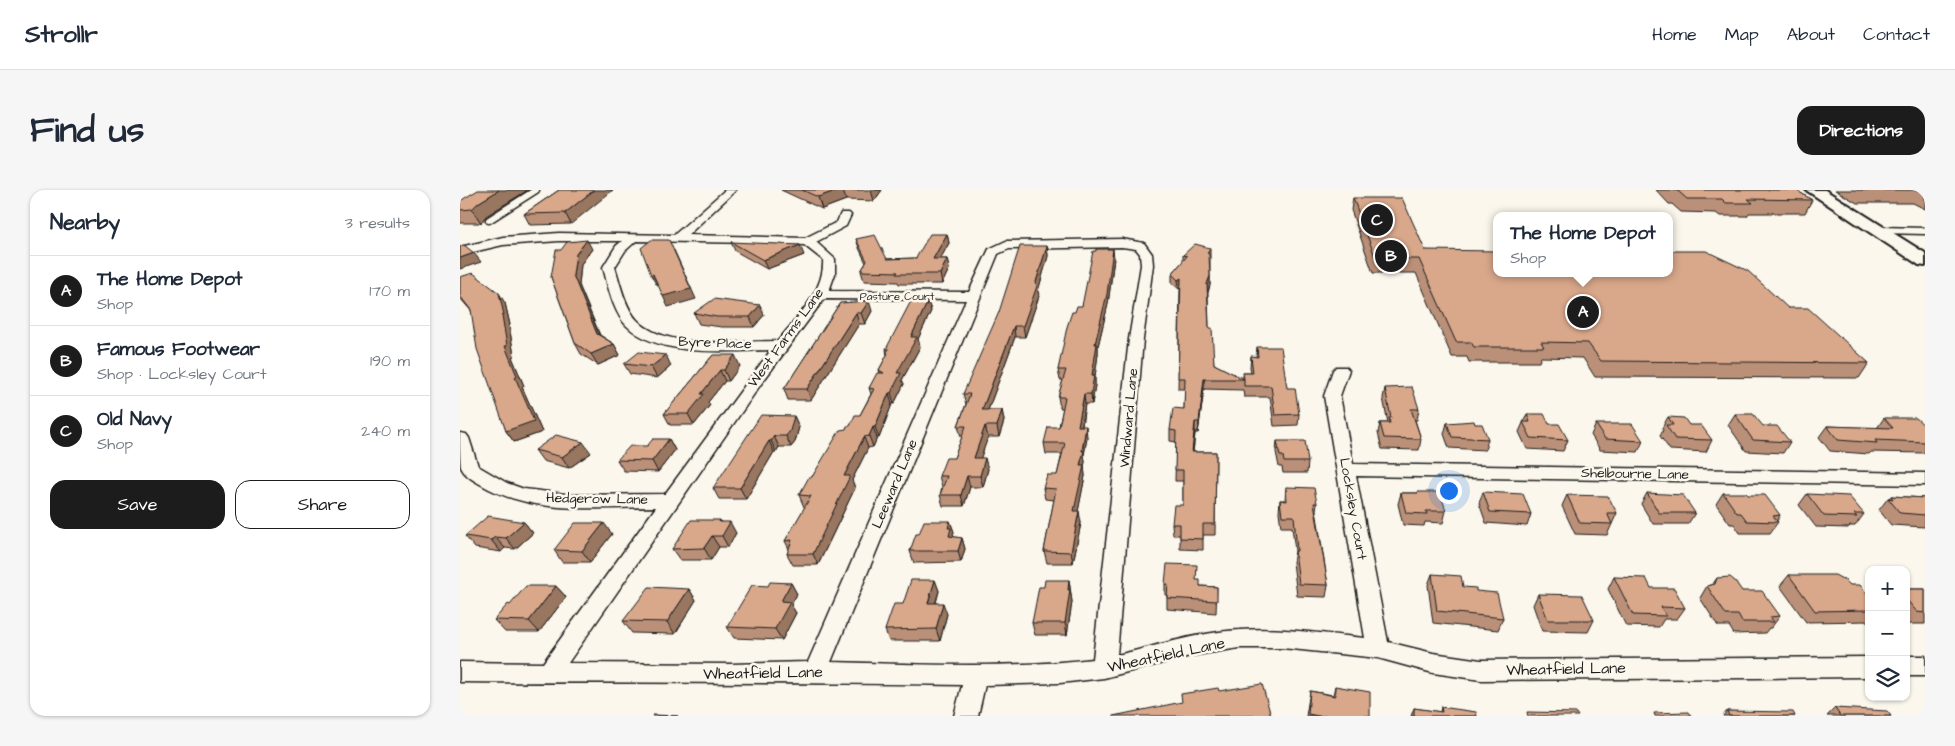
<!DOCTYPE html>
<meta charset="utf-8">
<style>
body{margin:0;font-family:"Architects Daughter",sans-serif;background:#f6f6f7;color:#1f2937}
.controls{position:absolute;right:15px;bottom:15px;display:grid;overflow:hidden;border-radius:10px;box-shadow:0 1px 4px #0004}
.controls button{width:45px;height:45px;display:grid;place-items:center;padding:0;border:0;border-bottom:1px solid #e0e1e3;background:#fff;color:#1f2937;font:25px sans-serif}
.you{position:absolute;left:988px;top:300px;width:18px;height:18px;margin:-12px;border:4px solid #fff;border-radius:50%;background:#1a73e8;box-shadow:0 0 0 8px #1a73e833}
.badge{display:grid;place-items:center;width:32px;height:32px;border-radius:50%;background:#1c1c1c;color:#fff;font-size:16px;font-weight:700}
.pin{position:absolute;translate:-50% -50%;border:2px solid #fff;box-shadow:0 1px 5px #0006}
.popup{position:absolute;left:1033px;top:22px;width:180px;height:65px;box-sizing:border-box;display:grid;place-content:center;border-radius:10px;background:#fff;filter:drop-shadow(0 1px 4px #0005);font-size:16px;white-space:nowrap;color:#747a83}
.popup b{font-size:19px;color:#1f2937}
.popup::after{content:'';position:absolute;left:50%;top:100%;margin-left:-10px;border:10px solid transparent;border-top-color:#fff}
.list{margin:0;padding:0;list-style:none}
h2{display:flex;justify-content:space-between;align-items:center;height:65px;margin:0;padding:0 20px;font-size:21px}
h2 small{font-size:16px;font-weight:400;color:#747a83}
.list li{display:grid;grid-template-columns:32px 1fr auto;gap:15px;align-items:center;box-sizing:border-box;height:70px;padding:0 20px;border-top:1px solid #e0e1e3}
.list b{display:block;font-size:19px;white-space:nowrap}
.list p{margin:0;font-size:16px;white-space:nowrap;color:#747a83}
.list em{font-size:16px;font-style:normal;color:#747a83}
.actions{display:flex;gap:10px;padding:15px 20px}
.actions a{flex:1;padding:11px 0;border:1px solid #1c1c1c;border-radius:15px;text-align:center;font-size:18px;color:#1c1c1c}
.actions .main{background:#1c1c1c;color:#fff}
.icon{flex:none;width:28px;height:28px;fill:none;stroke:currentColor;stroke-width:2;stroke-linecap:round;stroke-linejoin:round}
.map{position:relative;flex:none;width:1465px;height:526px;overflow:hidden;border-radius:15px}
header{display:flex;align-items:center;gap:30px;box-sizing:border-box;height:70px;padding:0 25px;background:#fff;border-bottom:1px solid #e0e1e3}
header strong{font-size:24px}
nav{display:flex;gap:28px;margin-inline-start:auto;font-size:18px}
.intro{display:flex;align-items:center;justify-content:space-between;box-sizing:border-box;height:120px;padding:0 30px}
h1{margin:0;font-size:35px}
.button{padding:12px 22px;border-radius:15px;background:#1c1c1c;color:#fff;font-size:18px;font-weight:700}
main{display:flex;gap:30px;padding:0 30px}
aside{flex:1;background:#fff;border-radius:15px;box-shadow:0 1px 4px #0004}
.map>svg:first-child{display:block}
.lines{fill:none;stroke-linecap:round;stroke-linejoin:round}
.lane-casing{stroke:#1c1c1c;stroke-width:9}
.street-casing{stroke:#1c1c1c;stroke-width:3}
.secondary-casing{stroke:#1c1c1c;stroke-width:4}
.lane{stroke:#fbf7ec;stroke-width:6}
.street{fill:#fbf7ec;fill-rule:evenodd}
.secondary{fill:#fbf7ec;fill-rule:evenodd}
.wall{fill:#bb9078;stroke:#1c1c1c}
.shaded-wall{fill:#987661;stroke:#1c1c1c}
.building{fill:#d9a88b;stroke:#1c1c1c}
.labels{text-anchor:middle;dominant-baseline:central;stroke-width:5;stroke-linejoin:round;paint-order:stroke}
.far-street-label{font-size:11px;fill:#1c1c1c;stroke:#fbf7ec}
.street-label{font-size:14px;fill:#1c1c1c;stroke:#fbf7ec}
.near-street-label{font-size:16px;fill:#1c1c1c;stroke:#fbf7ec}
</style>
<header>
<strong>Strollr</strong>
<nav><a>Home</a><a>Map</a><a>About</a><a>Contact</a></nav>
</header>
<div class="intro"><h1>Find us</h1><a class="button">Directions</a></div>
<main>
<aside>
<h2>Nearby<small>3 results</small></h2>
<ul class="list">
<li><span class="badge">A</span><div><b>The Home Depot</b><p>Shop</p></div><em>170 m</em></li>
<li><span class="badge">B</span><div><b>Famous Footwear</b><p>Shop · Locksley Court</p></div><em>190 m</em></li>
<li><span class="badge">C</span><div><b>Old Navy</b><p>Shop</p></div><em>240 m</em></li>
</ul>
<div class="actions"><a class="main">Save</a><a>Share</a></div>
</aside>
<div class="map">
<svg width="1465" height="526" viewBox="0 0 1465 526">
<rect width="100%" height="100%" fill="#fbf7ec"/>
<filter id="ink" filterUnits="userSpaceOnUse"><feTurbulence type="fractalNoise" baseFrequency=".02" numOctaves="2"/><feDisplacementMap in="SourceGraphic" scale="10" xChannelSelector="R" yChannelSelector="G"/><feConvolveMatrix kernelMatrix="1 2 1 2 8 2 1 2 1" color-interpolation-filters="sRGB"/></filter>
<g filter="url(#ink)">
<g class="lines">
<defs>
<path id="lane" d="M29,30L76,0
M1418,40L1465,41"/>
<path id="street" d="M265,0H276L228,45L345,48L377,32L381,23H389L391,25L386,36L356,52L375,69V84L369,101L509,102L529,59L546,51L662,49L684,53L692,64L693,75L683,149L657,465C697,456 738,442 780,440C821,437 864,444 905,448L864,206L873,180L876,177H886L889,180L880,206L893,274L1465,283V295L896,286L928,452L973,463L1021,470L1409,467V487L1021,490L973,483L918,468L822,458H779L730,466L644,488L600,493L525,495L518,526H494L502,495C335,492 167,493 0,492V472L83,473L196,317C137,318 72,325 20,294C13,290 4,285 1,277C0,268 0,252 0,243L6,244L9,248L18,276L47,293L64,299L113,305L205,304L311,160C269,161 202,168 168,137C153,123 148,96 143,77L156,56L162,51H99L43,55L0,65V57L43,47L99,43L214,45ZM176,51L294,53L344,55L363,70C365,101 336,128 318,151C279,151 206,161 177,130C165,117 160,93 155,77L165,61ZM662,57L676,59L680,64L681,75L669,149L633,469C546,479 458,474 371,472L538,64L549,59ZM364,109L506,110L348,472L271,474L108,473L301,194Z
M1446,466H1465V486H1446Z"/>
<path id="secondary" d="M1346,0H1365L1465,63V76L1459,75Z"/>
</defs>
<use href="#lane" class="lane-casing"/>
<use href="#street" class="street-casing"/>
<use href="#secondary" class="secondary-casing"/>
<use href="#lane" class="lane"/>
<use href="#street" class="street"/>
<use href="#secondary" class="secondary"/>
</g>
<path class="wall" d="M99,0L111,34L70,35L64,24Z
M321,0H422L414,11L386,10L362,19Z
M1196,0H1336L1352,10L1345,23H1289L1287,26H1260L1256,23L1221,22L1212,14H1209Z
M1375,0H1465V19L1453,13H1397Z
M893,8L965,60L1328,118L1409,173L1399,188L1135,187L1123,168L1081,167L1079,172H1009L1007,167H992L956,83H913L891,20Z
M0,11L26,26L21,33H0Z
M487,44L489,53L480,69H487L489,79L482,94H439L438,92L404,91L401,81L406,73L399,58L396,49L427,69L456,68Z
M271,52L344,65L307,79L275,61Z
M587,56L588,66L578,101L579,106L565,147H555L528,220H542L544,231L539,247H528L520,268L528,279L523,297H510L504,316H483L480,305L482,297L479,286L494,268L502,247H501L498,236L506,214L503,204Z
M750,58V95L748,103L749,138L754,174L783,189V183H791L790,177L791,166L796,167L797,157L827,198L839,224L838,235L814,236L810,207H784L783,200L744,199L738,243H735L733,262H756L755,345H743V360L720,359V345H713L712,334L723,315V291H715L716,252L710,251V240L724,219L725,199H718L720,98L719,99L712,93V84L723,71V65Z
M132,59L121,74L119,95L140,145L154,154L160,165L138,175L121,164L115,153L91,87Z
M654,68L648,114L638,156V164L635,186V195L632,214H625L622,236L627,247L624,265L625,272L624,276L625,286L618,321L621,333L613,373H587L584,361L594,310L585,309L583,298L597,285L602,264H586L584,253L599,237L603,218H600L598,207L603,190H600L598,180L615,122L622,116Z
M0,87L45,113L50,135H49L54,166L52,167L64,196L62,197L82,242L54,252L46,241L12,122L0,108Z
M468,111L471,121L458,149L460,157L442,190L444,194L434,214H432L419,248H417L413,257L408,258L392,290L395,298L358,375H333L327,364L329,359L325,351L345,317H344L339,305L386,239L390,236L400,225L411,204L409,198L420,183L419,180L427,165L426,159Z
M380,113L412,121L405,134H399L351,210H328L324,199Z
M300,115L304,125L294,137H262L239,134L234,123Z
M253,165L280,176L269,191H265L248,212L250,215L234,235H210L204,224Z
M164,174L211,176L197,188L170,184Z
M925,198L959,219L957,230H955L961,249L959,260L922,259L918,243L920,233H928L923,208Z
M1067,224L1089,234L1108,250L1103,261L1067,259L1059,242Z
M1275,224L1303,236L1330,252L1323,263L1286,261L1268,235Z
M334,226L339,237L335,252L331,257H319L316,262H314L286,309H259L253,298Z
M1208,227L1229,235L1252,250L1246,262L1210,260L1200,246L1203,240L1202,238Z
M1424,228L1465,236V263L1411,262L1409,264L1370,261L1359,247L1367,236L1417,238Z
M987,233L1015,234L1028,249L1025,260L989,258L984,244Z
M1136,234L1183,251L1178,262L1140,260L1131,245Z
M209,249L215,260L198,282L164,281L157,270L187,256Z
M817,251L848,272L847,283H823L822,277H819L816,262Z
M75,260L131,263L109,278L83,271Z
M826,297L857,313L856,320L868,395L866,407L837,406L833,372L835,361L832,337H821L819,322L820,310H825Z
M958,302L986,321L983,333L965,332L964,336L943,335L938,314L941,303H957Z
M1023,302L1071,324L1067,336L1026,333L1019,313Z
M1187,303L1235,323L1228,334H1193L1181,314Z
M1263,303L1320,325L1317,331L1318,332L1310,343H1280L1274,334H1270L1256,314Z
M1347,304L1404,324L1395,336H1390L1388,338L1356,337L1339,315Z
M1107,305L1157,323L1147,345L1115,344L1102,316Z
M1431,306L1465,308V337L1431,335L1419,320L1428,308H1429Z
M490,331L494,342L493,344L494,347L502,348L505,359L501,372L454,373L450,361L459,344Z
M64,332L73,343L55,359L45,358L41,362L15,358L5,346Z
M261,332L276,343L268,357H259L251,370H220L212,359Z
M152,344L130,372H102L94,360Z
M972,384L1003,397L1043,428L1038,440L973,433L968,395Z
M1329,385L1390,395L1409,406V431L1346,432L1320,396Z
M1154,387L1191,398L1225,418L1217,429H1204L1199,437L1166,436L1148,399Z
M1257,388L1282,401L1320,426L1311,438H1309L1305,443L1274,444L1269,436H1258L1240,408L1247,396L1252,395Z
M475,390L479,401L476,413L487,424L480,451H429L425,440L443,414Z
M609,390L612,412L607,445H575L572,433L584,397Z
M737,390L740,396L757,397L756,423L707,419V405H705V394Z
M331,393L337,404L331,415L336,423L322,450L274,448L267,437L308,396Z
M96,396L106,407L79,442H45L34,430L50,415Z
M229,399L236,410L215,444L172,443L163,431Z
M1446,399H1465V434H1446Z
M1078,404L1134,430L1128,442L1082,441L1073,415Z
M875,496L910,526H846L850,501L873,505Z
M981,517L1017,526H951L954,518L980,522Z
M1375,518L1431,526H1367Z
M1267,521L1335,526H1263Z"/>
<path class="shaded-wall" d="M39,0H68L26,26L21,33L12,19L18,13Z
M134,0H153L111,34L105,23Z
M378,0H383L386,10L362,19L358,7Z
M411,0H422L414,11Z
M487,44L489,53L475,79L473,69Z
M127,50L132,59L121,74L119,95L143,154L137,144L113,85L116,64Z
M340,55L344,65L307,79L303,70Z
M587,56L588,66L578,101L579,106L565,147L563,136Z
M653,59L654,68L648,114L638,156V164L635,186V195L632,214L631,204L635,154Z
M214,60L236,109L208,117L203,106Z
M14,63L21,72L0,79V68Z
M487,69L489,79L482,94L480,84Z
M193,84L198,94H196L191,85Z
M750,86V95L747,104V94Z
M721,88V97L719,99L718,90Z
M39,103L45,113L50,135H49L54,166L52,167L64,196L62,197L82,242L54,252L46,241L45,156Z
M409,111L412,121L405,134L401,123Z
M468,111L471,121L458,149L460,157L442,190L444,194L434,214L431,203L437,183L451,147Z
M300,115L304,125L294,137L290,127Z
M396,123L399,134L351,210L347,199Z
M554,136L555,147L524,231L522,220Z
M154,154L160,165L138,175L131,164Z
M206,165L211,176L197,188L191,177Z
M275,165L280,176L269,191L264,180Z
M260,180L265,191L248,212L250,215L234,235L228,224L241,204Z
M744,189V199L738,243L739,232Z
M429,203L432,214L419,248L415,237Z
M624,204L625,214L620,247L618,236Z
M542,220L544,231L539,247L537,236Z
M334,226L339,237L335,252L331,257L326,246Z
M735,232V243L732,273V262Z
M525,236L528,247L517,279L514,268Z
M626,236L627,247L624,265L625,272L624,276L625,286L616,332L614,321Z
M413,237L417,248L413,257L409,246Z
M314,246L319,257L316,262L311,251Z
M404,247L408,258L392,290L395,298L358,375L353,364L384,286Z
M209,249L215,260L198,282L192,271Z
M309,251L314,262L286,309L280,298Z
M123,252L131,263L109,278L102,267Z
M525,268L528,279L523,297L520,286Z
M507,286L510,297L504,316L501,305Z
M619,321L621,333L613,373L611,362Z
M260,330L265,340L270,332L276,343L268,357L262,346L259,332Z
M490,331L494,342L493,344L495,349L489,346L488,338Z
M64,332L73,343L55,359L46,348Z
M144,333L152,344L130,372L122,361Z
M252,346L259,357L251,370L244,358Z
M35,347L45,358L41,362L31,350Z
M502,348L505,359L501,372L498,361Z
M475,390L479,401L472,424L468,413Z
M609,390L612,412L607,445L605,433L608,400Z
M331,393L337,404L331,415L336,423L322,450L315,439L321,411Z
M96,396L106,407L79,442L69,431Z
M229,399L236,410L215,444L207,432Z
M483,413L487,424L480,451L476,439Z"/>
<path class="building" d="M18,0H39L18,13L12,19L0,20V11Z
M99,0H134L105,23L64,24Z
M342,0H378L358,7Z
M1214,0H1336L1352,10L1288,9L1293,13H1266L1262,9H1227L1218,1Z
M893,8H942L965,60L1037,61V83H1209V61H1246L1288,81L1328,118H1348L1409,173L1141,171L1128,153L1081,152L1084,157H1014L1011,152H996L959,69H916Z
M470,44H487L473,69H487L480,84H436L438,82L401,81L407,71L396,49L415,45L427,69L456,68Z
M127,50L116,64L113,85L137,144L154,154L131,164L115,153L91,87L96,60H101L107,52Z
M191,50H209L231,99L203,106L193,84L191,85L181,58Z
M271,52L340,55L303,70Z
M735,54L750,58L747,63L749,64L750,86L747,94L749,138H752L754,174L784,189L783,183H793L791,166L798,167L797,157H821L827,198H835L839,224L815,225L811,196H784V189H744L739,232H735L732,262H756L755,334H743V349L720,348V334H712L714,315H723V280H715L716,241L710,240L713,218L724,219L725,188H718L721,88L718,90L712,84L727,66L723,65Z
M4,55L14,63L0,68V56Z
M560,56H587L576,92L577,96L563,136H554L522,220H542L537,236H525L514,268H525L520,286H507L501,305H480L487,286H479L486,268H494L506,236H498L510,204H503L539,122Z
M636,59H653L647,104L635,154H637L632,185H634L631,204H624L618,236H626L622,261H624L620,275H624L614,321H619L611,362L584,361L596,299L583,298L587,285H597L605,253H584L588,237H599L605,207H598L606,180H598L607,137L612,122H615L617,116H622L633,61H636Z
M13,83L39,103L44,125H42L47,156H45L57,186L55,187L74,231L46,241L17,159L11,120L0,106V87Z
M254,109L300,115L290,127H257L234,123Z
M409,111L401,123H396L347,199H324L380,113Z
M451,111H468L451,147H457L437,183H441L431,203H429L415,237H413L409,246L404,247L384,286H390L353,364H327L332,350L325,351L351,306L339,305L349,287H352L380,240L386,239L387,236H390L395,225H400L414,199L409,198L417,183H424L419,180L428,163H426L429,159H426Z
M179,162L206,165L191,177L164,174Z
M253,165H275L264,180H260L241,204H244L228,224H204Z
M952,197L959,219H951L961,249L924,248L920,233H930L929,228H931L925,198Z
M1067,224H1084L1089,234H1099L1108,250L1071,248L1063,232H1070Z
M1275,224H1293L1303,236H1317L1330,252L1293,250Z
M301,225L334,226L330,241L326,246H314L311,251H309L280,298H253Z
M1208,227L1224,228L1229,235H1241L1252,250L1215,249L1206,235H1213Z
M1424,228H1456L1465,236V252L1415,250L1417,253L1378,250L1367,236L1433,238Z
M1014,231L1015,234H1022L1028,249L992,247L987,233Z
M1136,234H1172L1183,251L1145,249Z
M96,245L123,252L102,267L75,260Z
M193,249H209L192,271L157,270L170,256H187Z
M817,251H845L848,272H824L823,266H820Z
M826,297L854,298L857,313H854L868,395L839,394L835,361H837L834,326H822L820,310L827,311Z
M958,302H980L986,321H966L967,324L946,323L941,303H958Z
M1023,302L1063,304L1071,324L1030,322Z
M1187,303L1223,305L1235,323H1199Z
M1263,303H1286L1288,305H1305L1320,325L1313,326L1318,332L1287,331L1281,323H1277Z
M1347,304L1389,306L1404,324H1394L1397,327L1364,326Z
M1107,305L1148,306L1157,323H1147L1152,334L1120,333Z
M1431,306L1465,308V325L1440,323L1428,308L1433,309Z
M28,326L64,332L46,348L35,347L31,350L5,346Z
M231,330H260L259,332H270L262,346H252L244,358L212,359Z
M464,331H490L488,338H491L489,346L502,348L498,361H450L456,344H459Z
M115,333H144L122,361L94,360Z
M707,374L737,375L736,390H740V396L757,397V411L707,408L708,394H705Z
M972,384L1001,386L1003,397L1016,398V401L1037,403L1043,428L977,421Z
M1329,385H1375L1386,391L1390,395H1400L1409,406V420L1355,421Z
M1154,387L1186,388L1191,398H1214L1225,418L1201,417L1206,426L1173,425Z
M1270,387L1275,391L1282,401H1302L1320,426L1310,427L1314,432H1282L1278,425H1266L1247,396L1255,394L1257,388Z
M451,390H475L468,413H483L476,439L425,440L434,414H443Z
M585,390H609L608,400H610L605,433H572L579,397H584Z
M310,392L331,393L321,411L330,412L315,439L267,437L292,395L308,396Z
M66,396H96L69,431L34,430L48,414L50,415Z
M189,397L229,399L207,432L163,431Z
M1446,399H1465V423L1457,422L1446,409Z
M1078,404L1122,405L1134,430H1088Z
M802,494L811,526H653L722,512L721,504L758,498L759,501Z
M875,496L910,502V526H858L848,524L850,501L875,506Z
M981,517L1016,522L1017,526H954V518L982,522Z
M1375,518L1427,521L1431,526H1380Z
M1267,521L1333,522L1335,526H1269Z
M1067,522L1116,523L1118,526H1068Z
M1229,522L1231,526H1195L1194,523Z
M193,525L218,526H192Z"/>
</g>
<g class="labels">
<g class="far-street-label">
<text x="437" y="106">Pasture Court</text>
</g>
<g class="street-label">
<text transform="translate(326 148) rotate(-54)">West Farms Lane</text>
<text transform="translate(255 153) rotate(2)">Byre Place</text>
<text transform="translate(669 228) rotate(-85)">Windward Lane</text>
<text transform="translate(1175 284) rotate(1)">Shelbourne Lane</text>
<text transform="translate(435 294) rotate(-67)">Leeward Lane</text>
<text transform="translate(137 309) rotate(1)">Hedgerow Lane</text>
<text transform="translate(893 319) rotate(80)">Locksley Court</text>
</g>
<g class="near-street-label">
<text transform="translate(706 465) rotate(-12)">Wheatfield Lane</text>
<text transform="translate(1106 479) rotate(-1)">Wheatfield Lane</text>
<text transform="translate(303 483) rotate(-1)">Wheatfield Lane</text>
</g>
</g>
</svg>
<div class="controls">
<button>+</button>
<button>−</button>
<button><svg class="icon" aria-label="layers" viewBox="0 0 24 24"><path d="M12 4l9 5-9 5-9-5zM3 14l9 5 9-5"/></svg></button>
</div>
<div class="you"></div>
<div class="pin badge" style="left:1123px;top:122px">A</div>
<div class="popup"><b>The Home Depot</b>Shop</div>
<div class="pin badge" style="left:931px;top:66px">B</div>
<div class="pin badge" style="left:917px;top:30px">C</div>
</div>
</main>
